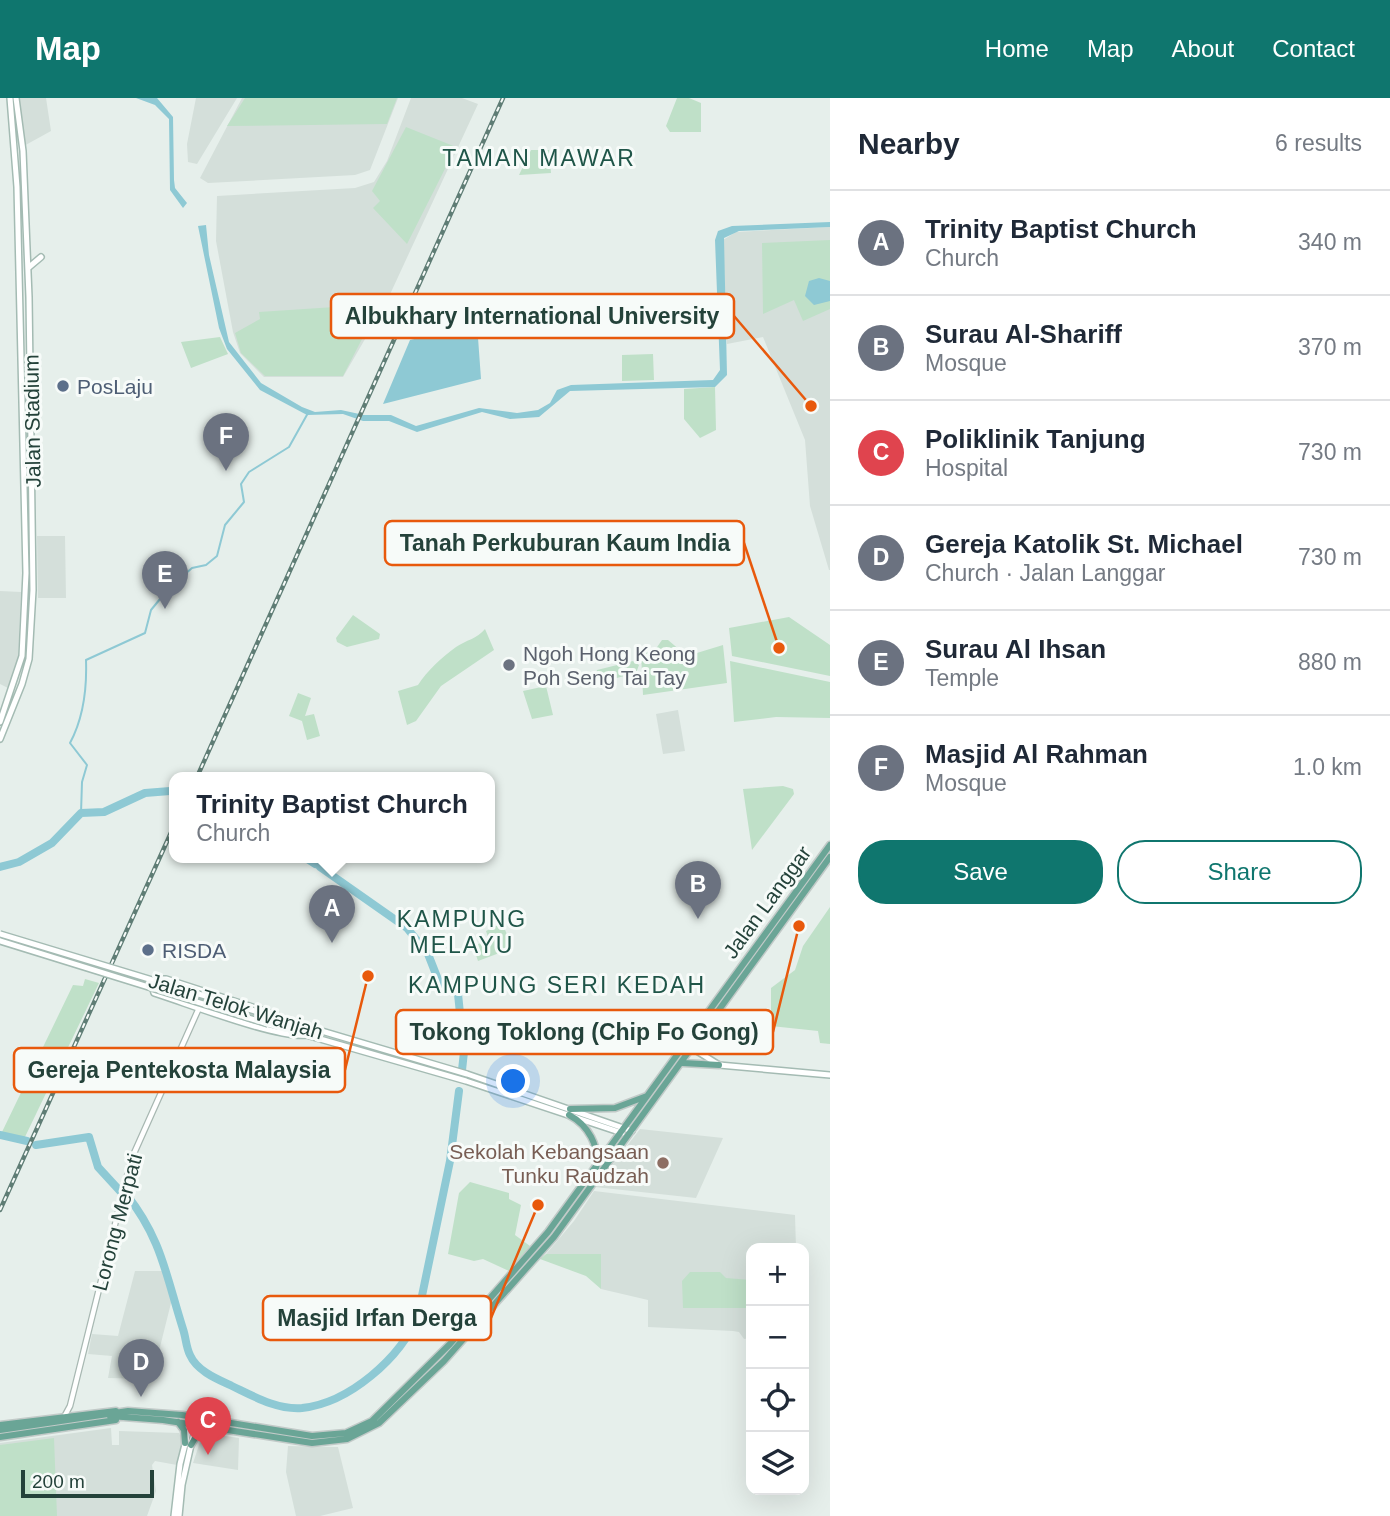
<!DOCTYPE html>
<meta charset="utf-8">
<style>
body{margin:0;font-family:Helvetica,sans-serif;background:#f2f2f3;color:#1f2937}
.controls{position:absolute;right:21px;bottom:21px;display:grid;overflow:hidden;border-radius:14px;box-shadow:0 7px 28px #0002}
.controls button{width:63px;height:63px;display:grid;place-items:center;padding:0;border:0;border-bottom:2px solid #e0e1e3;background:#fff;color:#1f2937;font:35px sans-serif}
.scale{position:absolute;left:21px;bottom:18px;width:133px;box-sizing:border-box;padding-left:7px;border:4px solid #24423a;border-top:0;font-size:19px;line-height:24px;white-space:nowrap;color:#24423a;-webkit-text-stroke:5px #f7fbf9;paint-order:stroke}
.you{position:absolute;left:514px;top:984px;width:24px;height:24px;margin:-18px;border:5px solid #fff;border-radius:50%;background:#1a73e8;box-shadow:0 0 0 10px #1a73e833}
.badge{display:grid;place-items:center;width:46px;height:46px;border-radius:50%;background:#0f766e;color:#fff;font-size:23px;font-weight:700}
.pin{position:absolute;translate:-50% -58px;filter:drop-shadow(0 2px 4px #0008)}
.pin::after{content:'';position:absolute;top:37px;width:24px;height:21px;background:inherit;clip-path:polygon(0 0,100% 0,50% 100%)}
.popup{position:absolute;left:169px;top:674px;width:326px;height:91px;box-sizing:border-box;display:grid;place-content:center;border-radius:14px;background:#fff;filter:drop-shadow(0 2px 5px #0005);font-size:23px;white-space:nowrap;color:#747a83}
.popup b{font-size:26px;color:#1f2937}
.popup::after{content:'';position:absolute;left:50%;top:100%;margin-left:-14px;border:14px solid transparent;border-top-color:#fff}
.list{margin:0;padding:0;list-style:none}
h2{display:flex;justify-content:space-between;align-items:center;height:91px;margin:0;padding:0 28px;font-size:30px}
h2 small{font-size:23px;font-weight:400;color:#747a83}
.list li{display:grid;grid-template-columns:46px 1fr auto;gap:21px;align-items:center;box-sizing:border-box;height:105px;padding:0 28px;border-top:2px solid #e0e1e3}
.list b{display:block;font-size:26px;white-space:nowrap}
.list p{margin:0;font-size:23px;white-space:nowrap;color:#747a83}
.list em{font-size:23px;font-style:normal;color:#747a83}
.actions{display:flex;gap:14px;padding:21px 28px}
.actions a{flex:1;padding:16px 0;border:2px solid #0f766e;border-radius:28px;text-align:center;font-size:24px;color:#0f766e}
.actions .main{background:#0f766e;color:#fff}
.icon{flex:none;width:38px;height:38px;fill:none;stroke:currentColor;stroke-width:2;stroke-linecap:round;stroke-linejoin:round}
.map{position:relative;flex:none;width:830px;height:1418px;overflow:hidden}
header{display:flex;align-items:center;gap:42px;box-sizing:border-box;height:98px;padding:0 35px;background:#0f766e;color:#fff}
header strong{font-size:33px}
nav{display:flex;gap:38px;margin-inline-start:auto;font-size:24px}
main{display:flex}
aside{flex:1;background:#fff}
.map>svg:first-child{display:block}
.built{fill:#d4dfda}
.green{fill:#bfe0c8}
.water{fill:#8ec9d4}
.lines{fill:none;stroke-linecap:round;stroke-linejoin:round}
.stream{stroke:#8ec9d4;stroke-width:2}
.river{stroke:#8ec9d4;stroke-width:8}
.tertiary-casing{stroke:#a8b8b2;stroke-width:7}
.secondary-casing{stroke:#a4bbb3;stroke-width:8}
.primary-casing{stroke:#c2cac8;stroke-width:9}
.tertiary{stroke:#fff;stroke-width:4.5}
.secondary{stroke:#fff;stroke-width:5}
.primary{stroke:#6aa596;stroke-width:6}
.rail-casing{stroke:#5f7d75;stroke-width:4.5}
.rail{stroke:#f7fbf9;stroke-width:2;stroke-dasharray:5;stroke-linecap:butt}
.secondary-bridge-casing{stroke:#a4bbb3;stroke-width:8;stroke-linecap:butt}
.secondary-bridge{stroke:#fff;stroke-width:5}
.service-dot{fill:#5c6f8a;stroke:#f7fbf9;stroke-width:2.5}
.worship-dot{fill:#6b7280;stroke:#f7fbf9;stroke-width:2.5}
.education-dot{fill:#8d6e63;stroke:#f7fbf9;stroke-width:2.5}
.labels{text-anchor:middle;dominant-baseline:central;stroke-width:6;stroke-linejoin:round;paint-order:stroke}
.service-label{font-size:21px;fill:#4e5e75;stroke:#f7fbf9;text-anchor:start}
.street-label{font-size:21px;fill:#24423a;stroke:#f7fbf9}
.worship-label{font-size:21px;fill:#5b616d;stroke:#f7fbf9;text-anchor:start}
.education-label{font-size:21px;fill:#785e54;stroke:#f7fbf9;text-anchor:end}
.neighbourhood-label{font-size:23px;letter-spacing:2px;fill:#1f5548;stroke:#f7fbf9}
.leader{fill:none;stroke:#e8590c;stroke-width:2.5}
.callout-dot{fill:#e8590c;stroke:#f7fbf9;stroke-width:2.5}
.callout{fill:#f7fbf9;stroke:#e8590c;stroke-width:2.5}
.callout-label{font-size:23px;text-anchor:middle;font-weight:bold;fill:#24423a}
</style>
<header>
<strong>Map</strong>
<nav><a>Home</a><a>Map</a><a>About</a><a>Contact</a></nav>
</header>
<main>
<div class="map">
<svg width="830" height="1418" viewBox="0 0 830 1418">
<rect width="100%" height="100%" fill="#e6efeb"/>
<path class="built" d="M20,0H46L51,33L22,49Z
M196,0H237L197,66L188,64L187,46Z
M242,0H398L370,72L355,77L208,85L200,80Z
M411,0H462L478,6L386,205L343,279H264L240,255L233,234L216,143L217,98L355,90L374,84L387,63Z
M830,129V472H829L810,408L805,342L763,239L727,246L723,142L736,134Z
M37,438H65L66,500H38Z
M0,493L21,494L18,559L10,591L0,586Z
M678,612L685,653L663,656L656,616Z
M640,1031L723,1040L696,1100L595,1089Z
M594,1093L795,1117L796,1150H751V1240L744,1241L739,1234L733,1233L648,1229V1202L601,1191V1156H546L574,1123Z
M135,1173H164L172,1201L152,1281L108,1280L112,1258L88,1256L92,1236L118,1238Z
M111,1330L112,1347H119V1333L179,1335L182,1342L177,1367L155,1363L152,1367L156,1393L147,1418H0V1345Z
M211,1336L239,1340L238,1372L193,1365L202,1338Z
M288,1348L338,1349L353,1410L320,1418H296L286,1374Z"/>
<path class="green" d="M245,0H397L387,26L227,28Z
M677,0H689L701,5V34H670L666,28Z
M406,29L456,49L407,146L373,110L380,103L372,93Z
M531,52H549L551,75L519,77Z
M830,142V211L803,223L794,202L763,216L762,145Z
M380,206L343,278H265L241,255L235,235L260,221L259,214Z
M220,239L228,256L191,270L181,244Z
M653,256L654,282L622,283V257Z
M715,289L716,332L700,340L684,321V291Z
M353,517L380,536L379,541L347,549L337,544L336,540Z
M789,519L830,547V578L732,558L729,530Z
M485,531L494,552L441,588L416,623L407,627L398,593L418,587C427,573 442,559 456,549C466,542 477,541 485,531Z
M662,542H668L687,558L723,547L727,585L643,597L641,555L655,552Z
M633,563L639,567L636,575L601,584L595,581L597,572Z
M730,563L830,584V620L776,619L734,624Z
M546,588L553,617L532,621L523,593Z
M298,595L311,600L305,618L314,616L320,638L307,642L302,623L289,618Z
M783,688L793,691L794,696L752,752L743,691Z
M830,809V946L820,945L818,933L771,928V890L795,872L803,848Z
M502,825L513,850L478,863L473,848L489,842L486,833Z
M85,881L99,885L24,1041L2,1034L73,887L83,888Z
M470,1084L509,1095V1101L521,1107L515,1137L530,1148L509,1173L483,1161L474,1163L448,1156L459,1095Z
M546,1156H601V1191L586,1178L540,1161Z
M690,1174H720L726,1180L751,1182V1210H683L682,1183Z
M54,1340L57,1418H0V1347Z"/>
<path class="water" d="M136,0H157L173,19L174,82L175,90L187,105L183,110L170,92L169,21L155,7Z
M830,124V129L739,133L724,140L727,277L715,289L570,293L539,319L510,321L482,314L417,334L389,323H363L343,316L307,317L260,292L227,251L219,230L198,128L206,127L209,157L229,244L261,285L302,309L315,314L341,312L364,317H391L416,328L479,310L517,315L538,312L550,305L557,292L571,287L713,282L720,272L715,142L718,133L732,128Z
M819,180L830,183V203L814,207L805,198L809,183Z
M477,226L481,281L383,306L410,242Z"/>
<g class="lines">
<path class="stream" d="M81,715L82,684L87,667L70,645C84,619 87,591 86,562L145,535L151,512L169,490L192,470L206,467L217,458L225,427L244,404L241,386L249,374L289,349L308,315"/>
<path class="river" d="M304,759L315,766
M0,769L19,764L52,745L81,715L104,714L145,695L170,693
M320,769L407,830L428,856L439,884L453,893
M458,896L464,954L462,972
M0,1037L27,1043
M36,1047L89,1039L98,1069L120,1093
M126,1096C162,1141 166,1178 183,1231C186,1240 186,1249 190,1257C197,1273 217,1281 232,1288C253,1298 277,1312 302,1310C349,1305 401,1260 418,1217L450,1063L459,993"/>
<defs>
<path id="tertiary" d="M64,1319L70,1308L131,1062L199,910"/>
<path id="secondary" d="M28,170L41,159
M0,624L22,558L26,475L17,89L10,0
M0,641L22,586L29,561L33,492L29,199L23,53L16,0
M277,917L166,881H157L152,887L154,895L160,897C191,907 280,941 306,937
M271,918L467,976L632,1033
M268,926L466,983L622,1035
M689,948L719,967L830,977
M174,1418L180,1366L192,1319
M179,1418L182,1387L197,1320"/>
<path id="primary" d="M683,965L719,967
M570,1011L615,1010L647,998
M569,1017C588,1027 600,1048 596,1070
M110,1318L163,1322L312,1345L347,1341L379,1325L444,1263L554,1139L830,759
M178,1324L184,1332L185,1345
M0,1327L116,1313
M0,1332L128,1313L182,1317L312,1338L346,1335L372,1323L450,1246L548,1134L830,747
M0,1339L116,1322
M191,1347L198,1335L209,1329"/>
</defs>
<use href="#tertiary" class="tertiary-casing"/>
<use href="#secondary" class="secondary-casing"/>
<use href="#primary" class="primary-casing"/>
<use href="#tertiary" class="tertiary"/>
<use href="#secondary" class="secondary"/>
<use href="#primary" class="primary"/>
<defs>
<path id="rail" d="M197,679L503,0
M0,1112L174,728"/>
</defs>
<use href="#rail" class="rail-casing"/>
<use href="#rail" class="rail"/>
<defs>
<path id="secondary-bridge" d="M0,836L271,918
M0,843L268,926"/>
</defs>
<use href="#secondary-bridge" class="secondary-bridge-casing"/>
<use href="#secondary-bridge" class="secondary-bridge"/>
</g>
<g class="service-dot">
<circle cx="63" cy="288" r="7"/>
<circle cx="148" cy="852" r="7"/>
</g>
<circle class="worship-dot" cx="509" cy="567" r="7"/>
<circle class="education-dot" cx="663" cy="1065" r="7"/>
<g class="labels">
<g class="service-label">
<text x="77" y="288">PosLaju</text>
<text x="162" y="852">RISDA</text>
</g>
<g class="street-label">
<text transform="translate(32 323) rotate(-91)">Jalan Stadium</text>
<text transform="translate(767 804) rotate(-54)">Jalan Langgar</text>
<text transform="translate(236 908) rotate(17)">Jalan Telok Wanjah</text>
<text transform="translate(117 1124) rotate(-75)">Lorong Merpati</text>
</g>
<g class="worship-label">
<text x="523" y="555">Ngoh Hong Keong<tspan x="523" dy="24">Poh Seng Tai Tay</tspan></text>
</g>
<g class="education-label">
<text x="649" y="1053">Sekolah Kebangsaan<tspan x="649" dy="24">Tunku Raudzah</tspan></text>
</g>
<g class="neighbourhood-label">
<text x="539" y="60">TAMAN MAWAR</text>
<text x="462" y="821">KAMPUNG<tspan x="462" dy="26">MELAYU</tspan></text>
<text x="557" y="887">KAMPUNG SERI KEDAH</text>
</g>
</g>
<path class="leader" d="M811 308L734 218M779 550L744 445M799 828L773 934M368 878L345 972M538 1107L491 1220"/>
<g class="callout-dot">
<circle cx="811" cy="308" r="7"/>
<circle cx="779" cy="550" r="7"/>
<circle cx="799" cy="828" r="7"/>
<circle cx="368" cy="878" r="7"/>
<circle cx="538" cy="1107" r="7"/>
</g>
<g class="callout">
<rect x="331" y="196" width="403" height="44" rx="7"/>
<rect x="385" y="423" width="359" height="44" rx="7"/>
<rect x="396" y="912" width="377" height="44" rx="7"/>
<rect x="14" y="950" width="331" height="44" rx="7"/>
<rect x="263" y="1198" width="228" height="44" rx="7"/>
</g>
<g class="callout-label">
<text x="532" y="226">Albukhary International University</text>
<text x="565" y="453">Tanah Perkuburan Kaum India</text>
<text x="584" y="942">Tokong Toklong (Chip Fo Gong)</text>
<text x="179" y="980">Gereja Pentekosta Malaysia</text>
<text x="377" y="1228">Masjid Irfan Derga</text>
</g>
</svg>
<div class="controls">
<button>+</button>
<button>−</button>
<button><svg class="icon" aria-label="locate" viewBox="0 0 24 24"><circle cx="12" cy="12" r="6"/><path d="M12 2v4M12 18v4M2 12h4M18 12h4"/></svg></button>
<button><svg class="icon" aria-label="layers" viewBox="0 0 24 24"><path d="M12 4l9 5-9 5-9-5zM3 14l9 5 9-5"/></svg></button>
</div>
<div class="scale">200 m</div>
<div class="you"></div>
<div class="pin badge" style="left:332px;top:845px;background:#6b7280">A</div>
<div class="popup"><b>Trinity Baptist Church</b>Church</div>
<div class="pin badge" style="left:698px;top:821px;background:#6b7280">B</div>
<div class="pin badge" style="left:208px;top:1357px;background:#e0444e">C</div>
<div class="pin badge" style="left:141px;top:1299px;background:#6b7280">D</div>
<div class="pin badge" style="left:165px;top:511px;background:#6b7280">E</div>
<div class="pin badge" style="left:226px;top:373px;background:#6b7280">F</div>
</div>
<aside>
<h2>Nearby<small>6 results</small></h2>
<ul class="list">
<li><span class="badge" style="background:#6b7280">A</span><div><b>Trinity Baptist Church</b><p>Church</p></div><em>340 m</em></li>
<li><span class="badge" style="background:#6b7280">B</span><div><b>Surau Al-Shariff</b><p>Mosque</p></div><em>370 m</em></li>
<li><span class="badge" style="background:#e0444e">C</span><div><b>Poliklinik Tanjung</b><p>Hospital</p></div><em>730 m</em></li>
<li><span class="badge" style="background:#6b7280">D</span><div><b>Gereja Katolik St. Michael</b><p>Church · Jalan Langgar</p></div><em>730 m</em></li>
<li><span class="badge" style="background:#6b7280">E</span><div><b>Surau Al Ihsan</b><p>Temple</p></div><em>880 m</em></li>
<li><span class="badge" style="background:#6b7280">F</span><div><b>Masjid Al Rahman</b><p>Mosque</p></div><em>1.0 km</em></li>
</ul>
<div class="actions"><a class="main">Save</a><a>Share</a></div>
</aside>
</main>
